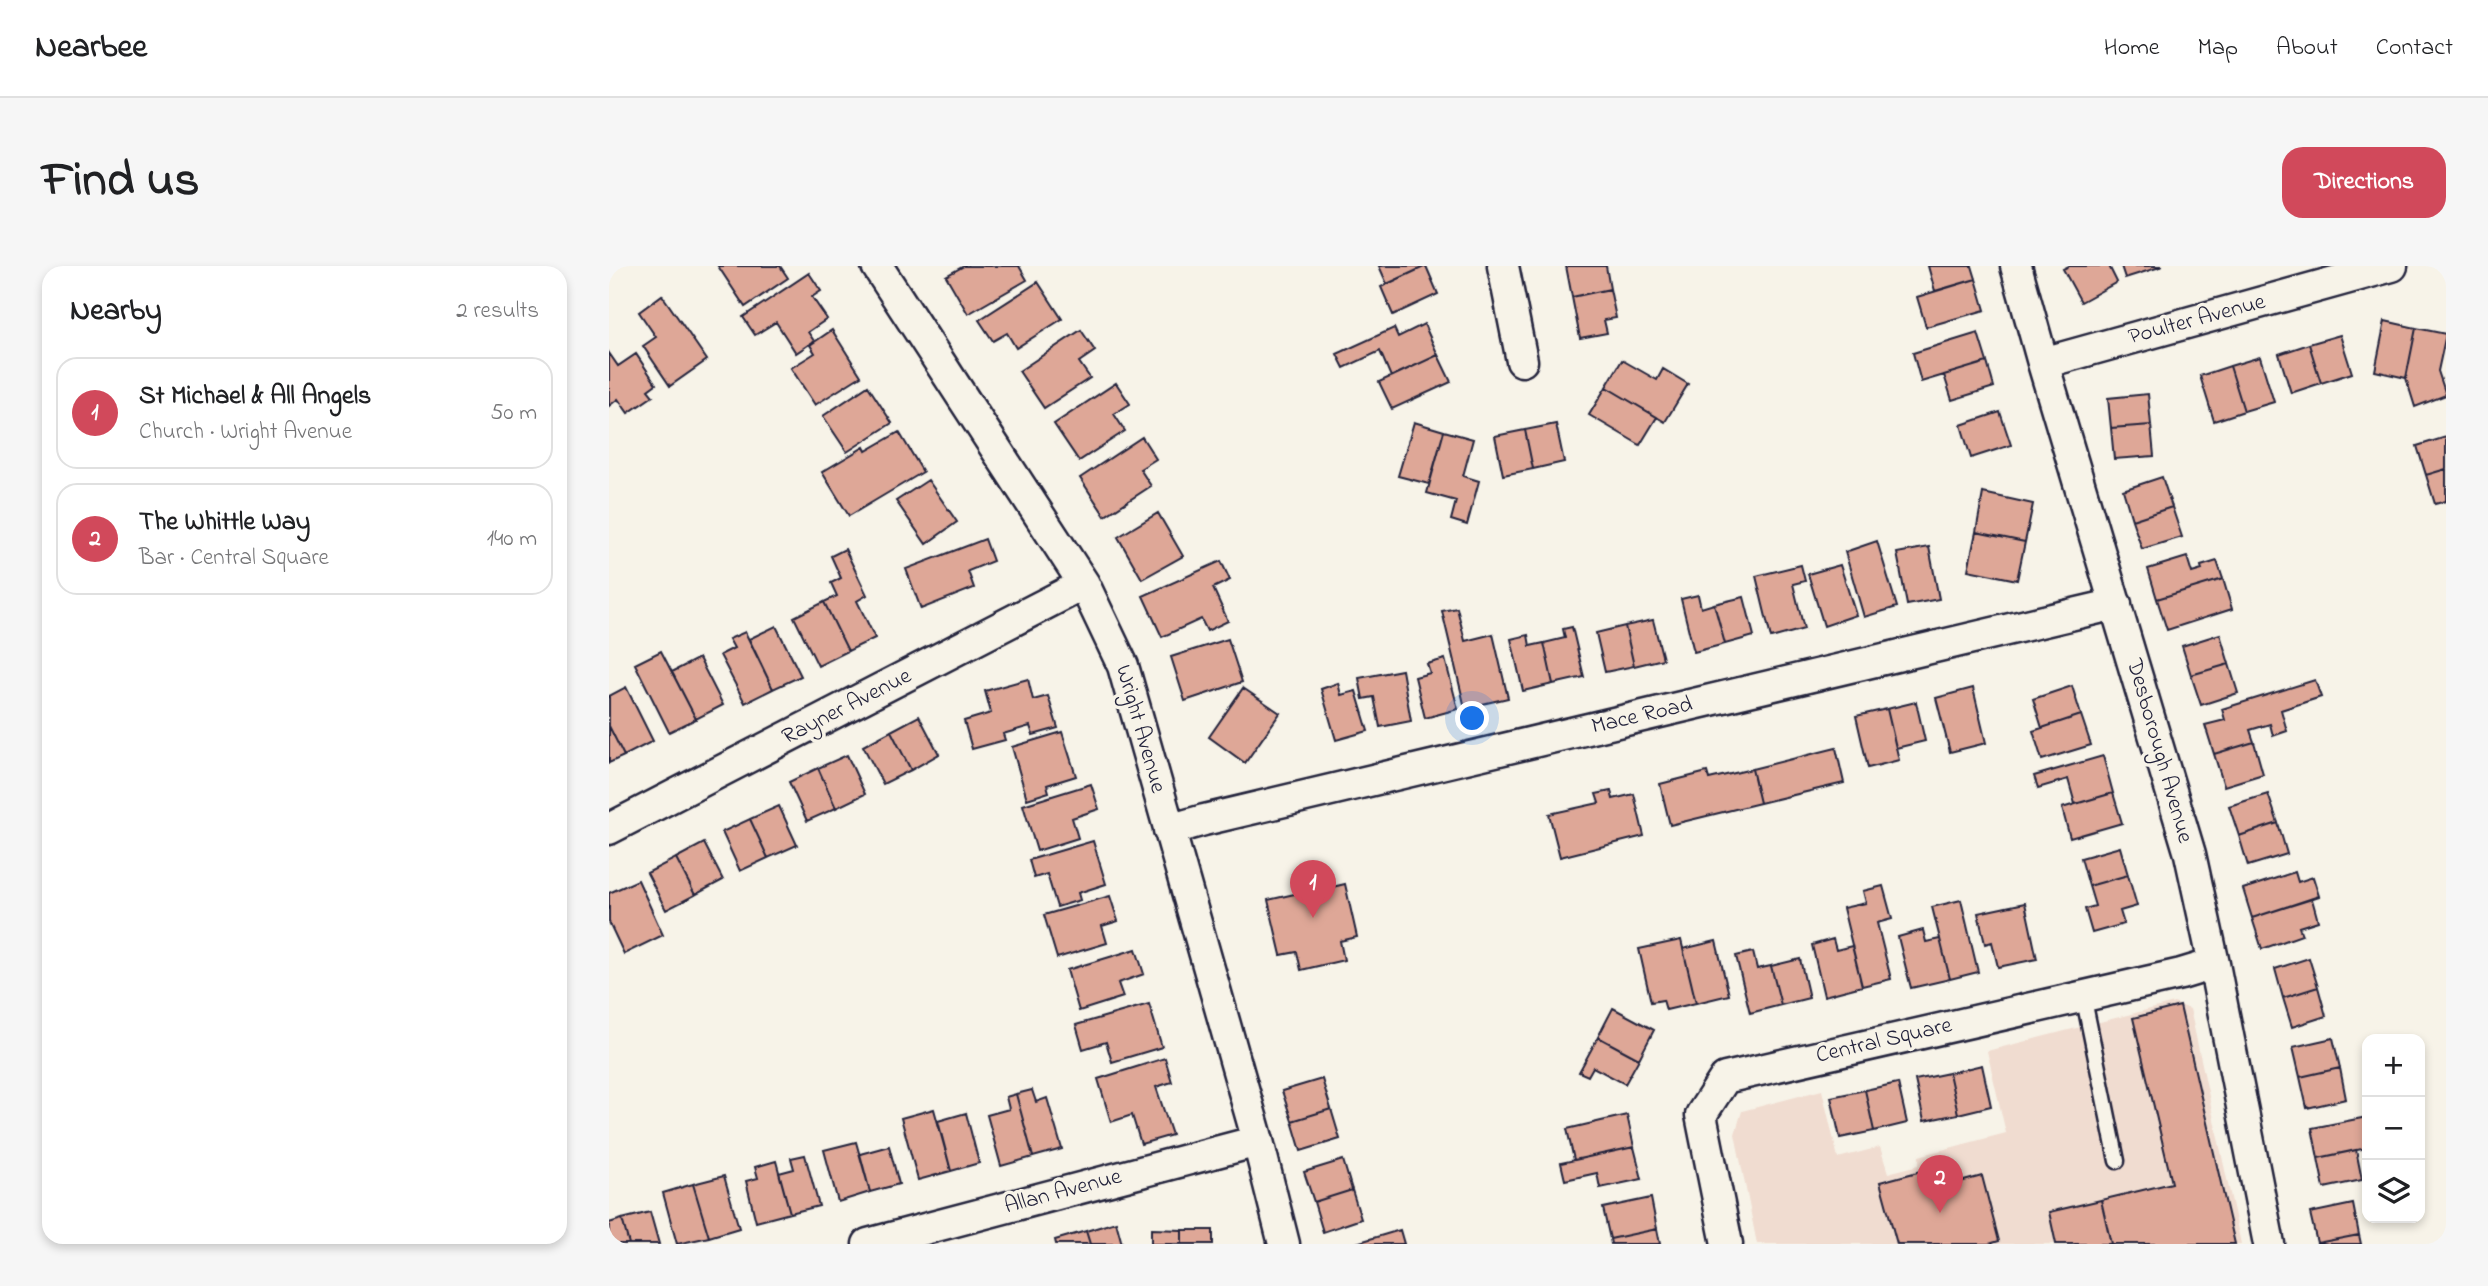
<!DOCTYPE html>
<meta charset="utf-8">
<style>
body{margin:0;font-family:"Indie Flower",sans-serif;background:#f6f6f6;color:#202124}
.controls{position:absolute;right:21px;bottom:21px;display:grid;overflow:hidden;border-radius:14px;box-shadow:0 4px 10px #0003}
.controls button{width:63px;height:63px;display:grid;place-items:center;padding:0;border:0;border-bottom:2px solid #e0e0e0;background:#fff;color:#202124;font:35px sans-serif}
.you{position:absolute;left:864px;top:453px;width:24px;height:24px;margin:-18px;border:5px solid #fff;border-radius:50%;background:#1a73e8;box-shadow:0 0 0 10px #1a73e833}
.badge{display:grid;place-items:center;width:46px;height:46px;border-radius:50%;background:#d1495b;color:#fff;font-size:23px;font-weight:700}
.pin{position:absolute;translate:-50% -58px;filter:drop-shadow(0 2px 4px #0008)}
.pin::after{content:'';position:absolute;top:37px;width:24px;height:21px;background:inherit;clip-path:polygon(0 0,100% 0,50% 100%)}
.list{margin:0;padding:0;list-style:none}
h2{display:flex;justify-content:space-between;align-items:center;height:91px;margin:0;padding:0 28px;font-size:30px}
h2 small{font-size:23px;font-weight:400;color:#757577}
.list li{display:grid;grid-template-columns:46px 1fr auto;gap:21px;align-items:center;box-sizing:border-box;height:112px;margin:0 14px 14px;padding:0 14px;border:2px solid #e0e0e0;border-radius:21px}
.list b{display:block;font-size:26px;white-space:nowrap}
.list p{margin:0;font-size:23px;white-space:nowrap;color:#757577}
.list em{font-size:23px;font-style:normal;color:#757577}
.icon{flex:none;width:38px;height:38px;fill:none;stroke:currentColor;stroke-width:2;stroke-linecap:round;stroke-linejoin:round}
.map{position:relative;flex:none;width:1837px;height:978px;overflow:hidden;border-radius:21px}
header{display:flex;align-items:center;gap:42px;box-sizing:border-box;height:98px;padding:0 35px;background:#fff;border-bottom:2px solid #e0e0e0}
header strong{font-size:33px}
nav{display:flex;gap:38px;margin-inline-start:auto;font-size:24px}
.intro{display:flex;align-items:center;justify-content:space-between;box-sizing:border-box;height:168px;padding:0 42px}
h1{margin:0;font-size:49px}
.button{padding:18px 32px;border-radius:21px;background:#d1495b;color:#fff;font-size:24px;font-weight:700}
main{display:flex;gap:42px;padding:0 42px}
aside{flex:1;background:#fff;border-radius:21px;box-shadow:0 4px 10px #0003}
.map>svg:first-child{display:block}
.built{fill:#f0dcd0}
.building{fill:#dea797;stroke:#22223b;stroke-width:2}
.lines{fill:none;stroke-linecap:round;stroke-linejoin:round}
.lane-casing{stroke:#22223b;stroke-width:19}
.street-casing{stroke:#22223b;stroke-width:35}
.lane{stroke:#f7f3e8;stroke-width:14}
.street{stroke:#f7f3e8;stroke-width:30}
.labels{text-anchor:middle;dominant-baseline:central;stroke-width:7;stroke-linejoin:round;paint-order:stroke}
.street-label{font-size:23px;fill:#22223b;stroke:#f7f3e8}
</style>
<header>
<strong>Nearbee</strong>
<nav><a>Home</a><a>Map</a><a>About</a><a>Contact</a></nav>
</header>
<div class="intro"><h1>Find us</h1><a class="button">Directions</a></div>
<main>
<aside>
<h2>Nearby<small>2 results</small></h2>
<ul class="list">
<li><span class="badge">1</span><div><b>St Michael &amp; All Angels</b><p>Church · Wright Avenue</p></div><em>50 m</em></li>
<li><span class="badge">2</span><div><b>The Whittle Way</b><p>Bar · Central Square</p></div><em>140 m</em></li>
</ul>
</aside>
<div class="map">
<svg width="1837" height="978" viewBox="0 0 1837 978">
<rect width="100%" height="100%" fill="#f7f3e8"/>
<filter id="ink" filterUnits="userSpaceOnUse"><feTurbulence type="fractalNoise" baseFrequency=".0143" numOctaves="2"/><feDisplacementMap in="SourceGraphic" scale="14" xChannelSelector="R" yChannelSelector="G"/><feConvolveMatrix kernelMatrix="1 2 1 2 8 2 1 2 1" color-interpolation-filters="sRGB"/></filter>
<g filter="url(#ink)">
<path class="built" d="M1565,737L1581,743L1632,978H1148L1126,868L1133,845L1213,824L1229,892L1271,881L1279,907L1310,899V890L1397,867L1378,785Z"/>
<path class="building" d="M109,0H171L179,12L136,41Z
M355,0H410L418,14L359,48L337,10Z
M770,0H817L778,18Z
M817,0L829,28L784,49L772,21Z
M957,0H997L1001,23L963,31Z
M1319,0H1363L1367,13L1326,25Z
M1460,0H1500L1508,16L1472,36L1454,3Z
M1512,0H1554L1516,12Z
M200,7L212,25L203,31L218,53L199,66L205,75L187,87L167,56L146,69L134,51Z
M1367,13L1376,44L1317,61L1308,31Z
M429,16L453,53L407,82L398,67L384,75L370,54Z
M1001,23L1007,52L995,54L998,67L971,72L963,31Z
M53,29L98,94L61,120L34,80L47,71L30,46Z
M1776,55L1807,62L1797,112L1766,105Z
M815,58L829,89L782,111L771,85L735,102L728,88L785,62L789,71Z
M1807,62L1837,68L1829,105L1837,129L1806,141L1797,112Z
M223,64L252,110L206,139L182,102L206,87L201,79Z
M472,64L486,85L470,96L481,112L435,142L410,105Z
M1369,67L1378,96L1312,116L1304,87Z
M1731,69L1743,107L1712,117L1700,78Z
M1700,78L1712,117L1682,127L1670,88Z
M0,87L9,100L27,88L47,118L39,124L44,130L19,147L9,133L0,140Z
M829,89L842,116L783,143L770,116Z
M1651,91L1665,136L1635,145L1621,100Z
M1013,94L1048,114L1054,103L1079,118L1056,156L997,121Z
M1378,96L1385,121L1343,134L1335,109Z
M1621,100L1635,145L1605,155L1591,110Z
M507,117L521,138L505,148L516,165L470,195L445,158Z
M259,120L283,157L238,186L214,150Z
M997,121L1048,151L1031,179L980,149Z
M1539,128L1542,159L1502,162L1499,132Z
M1391,146L1402,179L1362,192L1352,159Z
M805,156L835,165L820,218L789,210Z
M947,158L955,196L924,203L916,164Z
M1542,159L1545,190L1505,193L1502,162Z
M916,164L924,203L894,209L886,170Z
M835,165L864,173L854,210L870,215L858,259L842,254L847,235L818,227Z
M290,166L314,206L240,250L213,206L255,181L257,185Z
M533,171L547,193L531,203L542,220L496,250L471,212Z
M1837,171V203L1817,209L1808,180Z
M1837,203V235L1826,238L1817,209Z
M1553,211L1563,241L1523,254L1514,224Z
M319,214L348,256L317,278L287,235Z
M1374,227L1424,238L1416,276L1367,266Z
M1563,241L1573,271L1533,283L1523,254Z
M549,247L574,290L533,313L509,271Z
M1367,266L1416,276L1408,314L1359,304Z
M376,273L384,295L359,305L365,322L312,343L297,303Z
M1268,275L1288,341L1255,351L1236,286Z
M1320,281L1330,333L1298,339L1288,287Z
M236,283L258,329L248,335L266,372L239,385L215,336L228,330L222,317L232,312L222,290Z
M1578,291L1583,307L1593,304L1592,300L1608,295L1614,313L1548,333L1539,303Z
M612,295L621,314L604,322L619,355L598,365L592,353L553,371L534,330Z
M1192,299L1196,315L1184,318L1195,363L1162,372L1147,310Z
M1231,299L1247,349L1215,360L1199,308Z
M1614,313L1623,343L1558,364L1548,333Z
M1089,329L1092,342L1105,338L1116,378L1085,386L1072,333Z
M1135,331L1145,370L1116,378L1105,338Z
M215,336L239,385L209,400L185,351Z
M848,342L856,375L884,368L899,432L856,442L833,345Z
M1044,354L1054,393L1025,400L1016,360Z
M167,360L192,410L164,423L140,373Z
M1016,360L1025,400L996,406L987,367Z
M963,361L975,411L944,418L935,377L956,372L954,363Z
M136,366L164,423L136,437L111,389L125,382L120,373Z
M1611,368L1620,398L1582,409L1573,380Z
M919,369L921,380L935,377L944,418L914,425L902,373Z
M619,373L633,416L576,435L562,391Z
M52,385L87,453L60,466L26,398Z
M90,392L114,439L87,453L63,406Z
M836,393L849,443L816,452L806,411L821,407L818,398Z
M1620,398L1629,427L1592,439L1582,409Z
M793,404L802,455L771,461L765,431L754,433L750,412Z
M419,413L424,434L439,430L449,462L424,469L421,460L394,468L396,474L363,483L355,455L382,447L376,425Z
M1706,414L1712,431L1672,444L1678,465L1664,470L1661,458L1641,464L1645,476L1605,488L1596,459L1616,454L1613,443Z
M729,417L732,429L747,425L759,465L727,474L712,423Z
M1463,420L1472,449L1433,462L1424,433Z
M17,421L44,475L15,490L0,460V430Z
M634,422L671,447L636,497L600,471Z
M1364,422L1377,477L1341,486L1327,432Z
M1307,436L1316,475L1287,482L1278,443Z
M1278,443L1290,494L1259,502L1247,450Z
M1472,449L1482,479L1433,494L1424,465Z
M310,450L330,488L302,504L282,465Z
M0,460L15,490L0,497Z
M282,465L302,504L274,518L254,480Z
M453,466L467,510L438,519L440,526L418,533L403,481Z
M1645,476L1654,508L1615,520L1605,488Z
M1227,482L1235,517L1151,537L1143,503Z
M238,489L256,528L227,542L209,502Z
M1494,490L1504,527L1466,538L1459,513L1429,522L1425,510Z
M209,502L227,542L198,555L180,516Z
M1143,503L1151,537L1061,559L1051,518L1098,506L1100,513Z
M482,518L490,543L463,552L469,572L428,585L414,539Z
M1002,525L1004,533L1025,528L1035,570L951,591L940,548L990,537L987,528Z
M1504,527L1513,557L1461,572L1453,542Z
M1659,528L1669,557L1630,570L1620,540Z
M170,540L188,579L159,592L141,553Z
M141,553L159,592L131,605L113,566Z
M1669,557L1678,588L1639,600L1630,570Z
M484,575L497,618L469,627L471,634L448,641L438,608L425,612L420,594Z
M95,577L114,614L86,629L67,592Z
M1511,581L1519,609L1480,620L1472,592Z
M67,592L86,629L57,644L38,607Z
M1686,606L1689,616L1704,611L1710,630L1643,652L1634,623Z
M1519,609L1528,640L1511,645L1515,658L1483,667L1476,643L1486,640L1480,620Z
M712,610L715,623L736,618L748,671L731,675L735,694L692,704L688,686L672,689L659,634L690,627L688,615Z
M29,614L54,669L15,688L0,656V627Z
M1274,620L1283,653L1268,657L1282,713L1253,720L1234,642L1257,637L1254,625Z
M501,630L509,655L493,660L498,677L448,692L435,649Z
M1703,633L1709,655L1690,661L1693,669L1653,683L1643,652Z
M1352,634L1369,706L1341,713L1323,641Z
M1416,637L1428,693L1389,701L1383,676L1376,678L1369,647Z
M1314,664L1317,676L1331,673L1341,713L1302,722L1289,671Z
M1224,673L1227,684L1243,680L1253,720L1215,730L1203,679Z
M1072,674L1087,737L1057,744L1054,734L1042,736L1030,683Z
M1107,675L1120,729L1087,737L1074,683Z
M527,683L535,708L509,717L514,731L470,745L458,704Z
M1144,686L1148,703L1162,700L1172,739L1141,747L1127,690Z
M1700,692L1709,721L1674,732L1666,703Z
M1191,693L1200,732L1172,739L1162,700Z
M1709,721L1717,750L1683,761L1674,732Z
M540,738L553,781L503,796L497,776L474,783L467,759Z
M1571,740L1626,978H1502L1492,934L1563,917L1524,752Z
M1004,742L1045,764L1030,793L989,771Z
M989,771L1030,793L1016,818L984,801L979,810L970,806Z
M1724,772L1731,802L1691,811L1684,781Z
M556,792L563,816L547,821L563,869L532,878L523,849L502,856L489,813Z
M1373,799L1382,840L1349,848L1340,807Z
M1731,802L1737,833L1698,842L1691,811Z
M1340,807L1349,848L1315,855L1306,814Z
M713,813L722,843L683,855L673,825Z
M1289,817L1298,857L1265,865L1256,824Z
M423,824L427,836L438,832L453,883L424,891L407,828Z
M1256,824L1265,865L1231,872L1222,831Z
M407,828L424,891L392,900L378,849L400,843L397,831Z
M325,843L342,905L309,914L292,852Z
M722,843L731,873L692,885L683,855Z
M357,847L370,897L342,905L329,855Z
M1018,849L1025,881L965,894L958,863Z
M1758,851V882L1709,892L1703,862Z
M247,876L261,926L229,936L215,884Z
M280,880L290,918L261,926L251,888Z
M1025,881L1033,913L991,922L988,907L956,914L952,897Z
M1747,884L1753,914L1715,922L1709,892Z
M196,889L210,940L181,947L170,907L185,903L182,892Z
M734,894L743,924L705,936L695,906Z
M167,895L181,947L147,956L137,915L149,912L146,901Z
M1335,899L1340,919L1373,910L1390,975L1380,978H1288L1271,916Z
M115,910L130,962L100,971L84,918Z
M84,918L100,971L68,978L54,927Z
M743,924L752,953L714,966L705,936Z
M1042,932L1048,963L1001,973L994,942Z
M1492,934L1502,978H1447L1440,946Z
M1744,938L1750,969L1708,977L1701,947Z
M41,946L50,978H20L13,953Z
M13,953L20,978H0V957Z
M507,956L513,978H481L477,965Z
M542,963L573,964V978H542Z
M1048,963L1051,978H1002L1001,973Z
M573,964H604V978H573Z
M791,964L795,978H744Z
M477,965L481,978H447L446,974Z
M1750,969L1752,978H1708V977Z"/>
<g class="lines">
<defs>
<path id="lane" d="M1474,729L1508,895"/>
<path id="street" d="M268,0L475,318L514,400L649,875L675,978
M894,0L913,95
M1407,0L1434,97L1581,588L1605,698L1660,978
M1434,97L1783,0
M0,563L475,318
M560,564L595,554L1507,338
M259,978L649,875
M1118,978L1092,849L1116,812L1572,708L1605,698"/>
</defs>
<use href="#lane" class="lane-casing"/>
<use href="#street" class="street-casing"/>
<use href="#lane" class="lane"/>
<use href="#street" class="street"/>
</g>
</g>
<g class="labels">
<g class="street-label">
<text transform="translate(1588 54) rotate(-15)">Poulter Avenue</text>
<text transform="translate(238 441) rotate(-27)">Rayner Avenue</text>
<text transform="translate(1033 450) rotate(-13)">Mace Road</text>
<text transform="translate(531 463) rotate(74)">Wright Avenue</text>
<text transform="translate(1550 485) rotate(74)">Desborough Avenue</text>
<text transform="translate(1275 775) rotate(-13)">Central Square</text>
<text transform="translate(454 926) rotate(-15)">Allan Avenue</text>
</g>
</g>
</svg>
<div class="controls">
<button>+</button>
<button>−</button>
<button><svg class="icon" aria-label="layers" viewBox="0 0 24 24"><path d="M12 4l9 5-9 5-9-5zM3 14l9 5 9-5"/></svg></button>
</div>
<div class="you"></div>
<div class="pin badge" style="left:704px;top:652px">1</div>
<div class="pin badge" style="left:1331px;top:947px">2</div>
</div>
</main>
